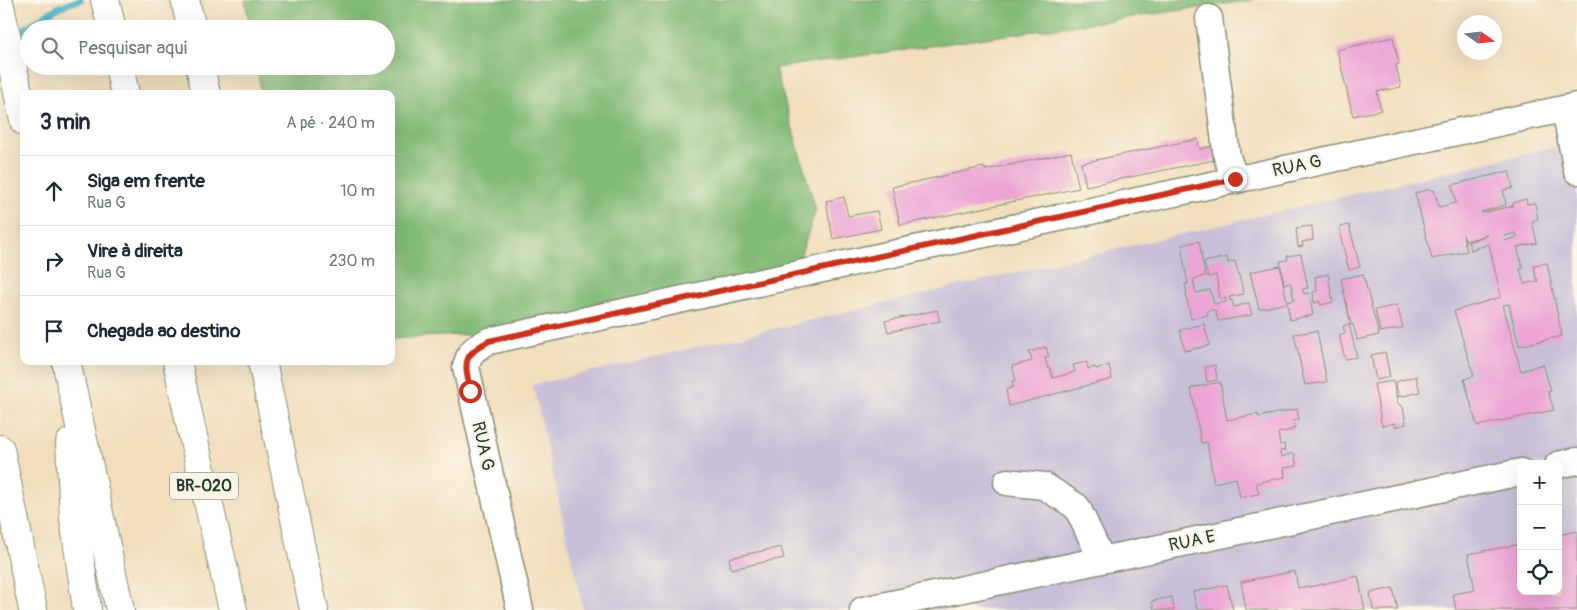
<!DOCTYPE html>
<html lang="pt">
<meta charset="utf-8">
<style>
body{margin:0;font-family:Pangolin,sans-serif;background:#f6f6f7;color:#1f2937}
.controls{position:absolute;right:15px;bottom:15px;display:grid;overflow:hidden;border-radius:10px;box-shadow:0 5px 20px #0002}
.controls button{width:45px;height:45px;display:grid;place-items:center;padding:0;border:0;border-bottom:1px solid #e0e1e3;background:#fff;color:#1f2937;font:25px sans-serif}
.compass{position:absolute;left:1457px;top:15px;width:45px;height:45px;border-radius:50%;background:#fff;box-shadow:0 5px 20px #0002;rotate:104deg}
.stop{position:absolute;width:15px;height:15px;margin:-11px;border:4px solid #c8321e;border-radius:50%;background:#fff}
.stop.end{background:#c8321e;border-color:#fff;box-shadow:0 1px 5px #0008}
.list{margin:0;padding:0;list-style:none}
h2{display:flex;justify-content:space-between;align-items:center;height:65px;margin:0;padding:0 20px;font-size:21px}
h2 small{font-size:16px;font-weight:400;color:#747a83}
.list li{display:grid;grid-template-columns:32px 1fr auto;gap:15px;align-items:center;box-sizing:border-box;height:70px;padding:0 20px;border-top:1px solid #e0e1e3}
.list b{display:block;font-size:19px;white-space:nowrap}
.list p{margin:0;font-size:16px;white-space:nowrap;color:#747a83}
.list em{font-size:16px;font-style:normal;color:#747a83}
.icon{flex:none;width:28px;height:28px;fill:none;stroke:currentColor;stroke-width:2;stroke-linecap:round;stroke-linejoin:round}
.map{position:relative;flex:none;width:1577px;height:610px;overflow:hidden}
.search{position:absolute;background:#fff;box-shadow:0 5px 20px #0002;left:20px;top:20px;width:375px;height:55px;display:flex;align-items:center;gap:12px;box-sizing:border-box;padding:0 18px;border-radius:28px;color:#747a83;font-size:19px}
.panel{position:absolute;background:#fff;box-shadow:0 5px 20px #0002;left:20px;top:90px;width:375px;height:275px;border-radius:10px}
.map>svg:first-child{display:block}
.industrial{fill:#c7c0d8;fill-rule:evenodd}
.forest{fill:#82ba77;stroke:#507c56}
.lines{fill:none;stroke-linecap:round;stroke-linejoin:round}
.stream{stroke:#43adc2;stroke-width:7}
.building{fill:#eca5d6;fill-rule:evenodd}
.minor-casing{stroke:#888e78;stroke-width:29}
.major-casing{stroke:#888e78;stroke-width:30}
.highway-casing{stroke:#888e78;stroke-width:30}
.minor{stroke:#fff;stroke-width:26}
.major{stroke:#fff;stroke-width:28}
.highway{stroke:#fff;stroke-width:28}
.route{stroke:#c8321e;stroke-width:6}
.labels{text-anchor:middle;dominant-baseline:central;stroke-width:5;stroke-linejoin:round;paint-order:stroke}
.shield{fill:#fcf5e5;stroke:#617469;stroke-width:1}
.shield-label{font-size:16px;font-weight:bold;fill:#1f3d34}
.street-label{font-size:18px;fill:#1f3d34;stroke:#fcf5e5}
</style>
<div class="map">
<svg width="1577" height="610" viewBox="0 0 1577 610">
<rect width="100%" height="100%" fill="#fcf5e5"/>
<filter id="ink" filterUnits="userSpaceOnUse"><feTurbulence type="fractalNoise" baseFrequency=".02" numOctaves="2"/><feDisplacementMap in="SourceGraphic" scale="10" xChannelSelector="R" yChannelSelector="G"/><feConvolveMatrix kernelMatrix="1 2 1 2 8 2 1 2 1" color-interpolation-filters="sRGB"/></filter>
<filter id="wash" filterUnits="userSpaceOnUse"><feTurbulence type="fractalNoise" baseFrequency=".0096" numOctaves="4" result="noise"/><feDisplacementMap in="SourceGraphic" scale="20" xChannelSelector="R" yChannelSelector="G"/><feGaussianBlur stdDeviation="1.12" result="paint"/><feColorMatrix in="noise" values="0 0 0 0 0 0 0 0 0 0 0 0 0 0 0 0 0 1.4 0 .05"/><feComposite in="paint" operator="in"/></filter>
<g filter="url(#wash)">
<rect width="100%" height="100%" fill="#f1debd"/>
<path class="industrial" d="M1577,142V610H583L533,385ZM1521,464H1558V591H1521Z"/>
<path class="forest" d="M245,0H1253L775,68L816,210L795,271L476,334L391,339V94H261L257,66H386V29H250Z"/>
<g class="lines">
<path class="stream" d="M12,37L59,7L80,0"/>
</g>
<g id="blocks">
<path class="building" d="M1393,37L1399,64L1396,65L1401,87L1377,92L1381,110L1353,116L1337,50Z
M1198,139L1200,149L1221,144L1224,158L1086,186L1081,163Z
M1071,152L1079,188L900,225L892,187L984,167L985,170Z
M1509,171L1513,188L1503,190L1506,205L1481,212L1482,213L1513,206V203L1526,199L1527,204L1535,203L1538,219L1532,221L1537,243L1517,247L1523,268H1520L1524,284L1538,281V279H1536L1534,265L1547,263L1562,336L1519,346L1509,304L1503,305L1521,371L1543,364L1551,391L1548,392L1554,410L1477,426L1464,379L1474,376L1454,311L1501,297L1489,244L1471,250L1468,242L1487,235L1466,241L1463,235L1467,251L1432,259L1415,193L1431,189L1432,191L1434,190L1439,207L1456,203L1452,185ZM1516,233L1517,237L1505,241L1504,236Z
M844,197L848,216L877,211L881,229L833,239L826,201Z
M1349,225L1360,267L1349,270L1340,234V227Z
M1312,226L1313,240L1302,242L1303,246L1298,247L1296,228Z
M1199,241L1205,276L1193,279L1196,293L1210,290L1214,304L1226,302L1225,298L1220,299L1216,275L1208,277L1204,262L1227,257L1228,263L1235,261L1244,294L1229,297L1230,301L1232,300L1234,307L1249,303L1252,315L1218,321L1215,310H1210L1207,311L1208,315L1191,319L1186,295H1187L1185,284H1188L1182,253H1183L1182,245Z
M1301,254L1308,288L1302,289L1304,294L1309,293L1313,315L1290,320L1287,303L1259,309L1250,272L1280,266L1287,302L1294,300L1291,283L1284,284L1280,261L1288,260L1287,256Z
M1328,274L1333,302L1320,305V301L1314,303L1313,292L1317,291L1315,277Z
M1363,274L1379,335L1357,340L1353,324L1351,325L1341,279Z
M1397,305L1403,328L1380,332L1375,310Z
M937,310L940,321L888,332L885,321Z
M1204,324L1210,345L1185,351L1180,330Z
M1349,324L1357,357L1345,359L1339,335L1345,333L1343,326Z
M1317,331L1327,382L1305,385L1294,334Z
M1046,347L1049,357L1045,358L1048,368H1050L1053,378L1075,372L1073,365L1087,362L1088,369L1095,367L1096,369L1109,365L1112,379L1009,406L1006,390L1013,387L1012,381L1016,380L1012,366L1032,361L1029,352Z
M1385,352L1390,377L1376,380L1371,355Z
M1215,365L1217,380L1207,382L1205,367Z
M1416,376L1420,392L1399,397L1395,382Z
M1393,381L1398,404L1403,407L1406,424L1395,427V423L1382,426L1374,384Z
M1220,382L1227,420L1258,414V417L1297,409L1299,420L1293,421L1295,428H1292V430L1278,433L1280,445L1284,444L1285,450L1280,451L1281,457L1294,453L1297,466L1284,468L1285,477L1256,483L1259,494L1240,497L1236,478L1214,483L1207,442L1201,443L1191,388Z
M1577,531V610H1456L1453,594L1475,590L1468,554L1521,544V591H1558V535Z
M781,547L784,558L731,569L729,558Z
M1295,571L1298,588L1309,586V587L1358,576L1365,610H1246L1241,582Z
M1227,585L1233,610H1197L1193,592Z
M1393,588L1398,610H1373L1370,593Z
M1172,597L1174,610H1154L1152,601Z"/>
</g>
</g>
<g filter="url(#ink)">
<use href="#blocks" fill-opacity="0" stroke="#888e78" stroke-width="1"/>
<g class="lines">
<defs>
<path id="minor" d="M1209,18L1227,157L1235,179
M1565,109L1577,171
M1558,465L1577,461
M1007,482L1044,486L1077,507L1102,560
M520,610L466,367C470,350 474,349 489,341L1577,106
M863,610L1521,472"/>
<path id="major" d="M185,0L192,29
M200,66L206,94
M262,361L314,610
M0,449L33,610"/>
<path id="highway" d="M105,0L112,29
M0,6L24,121
M119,66L125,94
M66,361L120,610
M177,361L190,423L233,610
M70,443L74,518L87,610"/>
</defs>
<use href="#minor" class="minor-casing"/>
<use href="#major" class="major-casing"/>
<use href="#highway" class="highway-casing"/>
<use href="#minor" class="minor"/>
<use href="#major" class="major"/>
<use href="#highway" class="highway"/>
</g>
</g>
<g class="lines" filter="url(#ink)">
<path class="route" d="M470,391C465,362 461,356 489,341L1235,179"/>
</g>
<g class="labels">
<rect class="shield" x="170" y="472.5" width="68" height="27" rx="4"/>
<g class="shield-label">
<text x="204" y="486">BR-020</text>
</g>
<g class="street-label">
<text transform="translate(1297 166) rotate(-12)">RUA G</text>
<text transform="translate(483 446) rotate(77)">RUA G</text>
<text transform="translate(1192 541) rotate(-12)">RUA E</text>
</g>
</g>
</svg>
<div class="controls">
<button>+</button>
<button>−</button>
<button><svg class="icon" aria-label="locate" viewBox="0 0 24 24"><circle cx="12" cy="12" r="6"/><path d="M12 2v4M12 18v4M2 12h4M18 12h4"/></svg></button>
</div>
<svg class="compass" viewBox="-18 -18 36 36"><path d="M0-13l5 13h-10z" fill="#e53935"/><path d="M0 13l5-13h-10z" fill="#747a83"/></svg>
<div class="stop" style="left:470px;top:391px"></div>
<div class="stop end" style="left:1235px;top:179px"></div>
<div class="search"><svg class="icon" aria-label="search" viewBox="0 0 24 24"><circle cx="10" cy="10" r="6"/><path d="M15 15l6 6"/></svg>Pesquisar aqui</div>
<section class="panel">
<h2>3 min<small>A pé · 240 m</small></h2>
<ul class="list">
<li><svg class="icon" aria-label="ahead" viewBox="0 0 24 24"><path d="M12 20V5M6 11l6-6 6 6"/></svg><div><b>Siga em frente</b><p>Rua G</p></div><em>10 m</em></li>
<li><svg class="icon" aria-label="right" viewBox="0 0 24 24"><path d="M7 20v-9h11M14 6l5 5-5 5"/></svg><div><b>Vire à direita</b><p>Rua G</p></div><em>230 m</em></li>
<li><svg class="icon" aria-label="arrive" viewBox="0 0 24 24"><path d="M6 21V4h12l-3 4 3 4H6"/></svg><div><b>Chegada ao destino</b></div></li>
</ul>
</section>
</div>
